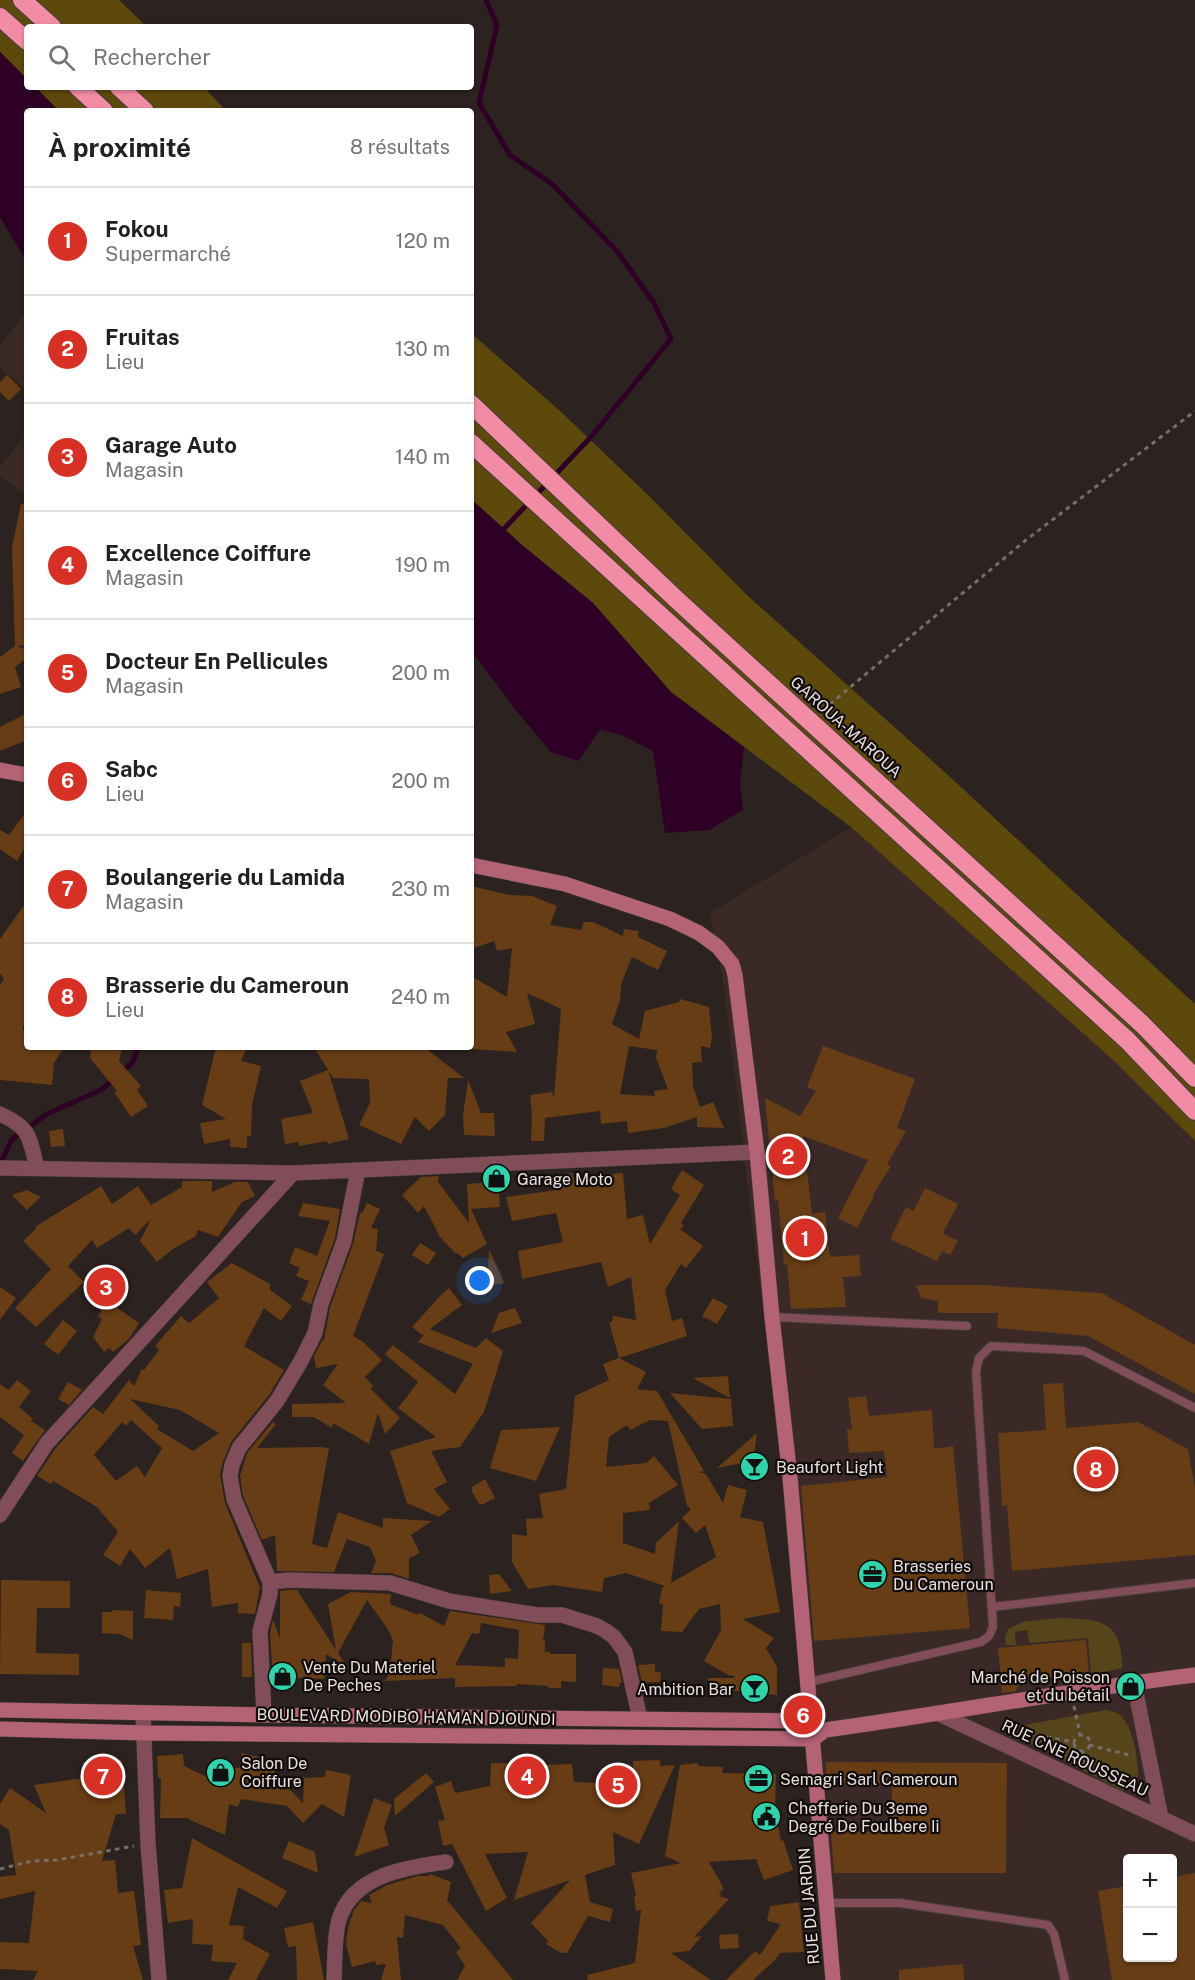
<!DOCTYPE html>
<html lang="fr">
<meta charset="utf-8">
<style>
body{margin:0;font-family:"Public Sans",sans-serif;background:#f6f6f6;color:#202124}
.controls{position:absolute;right:18px;bottom:18px;display:grid;overflow:hidden;border-radius:6px;box-shadow:0 2px 4px #0004}
.controls button{width:54px;height:54px;display:grid;place-items:center;padding:0;border:0;border-bottom:2px solid #e0e0e0;background:#fff;color:#202124;font:30px sans-serif}
.you{position:absolute;left:480px;top:1281px;width:21px;height:21px;margin:-15px;border:4px solid #fff;border-radius:50%;background:#1a73e8;box-shadow:0 0 0 9px #1a73e833}
.badge{display:grid;place-items:center;width:39px;height:39px;border-radius:50%;background:#d93025;color:#fff;font-size:20px;font-weight:700}
.pin{position:absolute;translate:-50% -50%;border:3px solid #fff;box-shadow:0 2px 6px #0006}
.list{margin:0;padding:0;list-style:none}
h2{display:flex;justify-content:space-between;align-items:center;height:78px;margin:0;padding:0 24px;font-size:26px}
h2 small{font-size:20px;font-weight:400;color:#757577}
.list li{display:grid;grid-template-columns:39px 1fr auto;gap:18px;align-items:center;box-sizing:border-box;height:108px;padding:0 24px;border-top:2px solid #e0e0e0}
.list b{display:block;font-size:22px;white-space:nowrap}
.list p{margin:0;font-size:20px;white-space:nowrap;color:#757577}
.list em{font-size:20px;font-style:normal;color:#757577}
.icon{flex:none;width:33px;height:33px;fill:none;stroke:currentColor;stroke-width:2;stroke-linecap:round;stroke-linejoin:round}
.map{position:relative;flex:none;width:1195px;height:1980px;overflow:hidden}
.search{position:absolute;background:#fff;box-shadow:0 2px 4px #0004;left:24px;top:24px;width:450px;height:66px;display:flex;align-items:center;gap:15px;box-sizing:border-box;padding:0 21px;border-radius:6px;color:#757577;font-size:22px}
.panel{position:absolute;background:#fff;box-shadow:0 2px 4px #0004;left:24px;top:108px;width:450px;height:942px;border-radius:6px}
.map>svg:first-child{display:block}
.built{fill:#3a2926;fill-rule:evenodd}
.green{fill:#56451a}
.forest{fill:#5e490c}
.water{fill:#2f0026}
.lines{fill:none;stroke-linecap:round;stroke-linejoin:round}
.stream{stroke:#2f0026;stroke-width:5}
.building{fill:#673d16;fill-rule:evenodd}
.lane-casing{stroke:#463d3a;stroke-width:10}
.street-casing{stroke:#463d3a;stroke-width:16}
.secondary-casing{stroke:#463d3a;stroke-width:16}
.highway-casing{stroke:#463d3a;stroke-width:20}
.path{stroke:#776d6b;stroke-width:3;stroke-dasharray:4.5 4.5;stroke-linecap:butt}
.lane{stroke:#804d59;stroke-width:8}
.street{stroke:#804d59;stroke-width:15}
.secondary{stroke:#b46276;stroke-width:15}
.highway{stroke:#f28ba4;stroke-width:18}
.labels{text-anchor:middle;dominant-baseline:central;stroke-width:4.5;stroke-linejoin:round;paint-order:stroke}
.street-label{font-size:16px;fill:#e8e0df;stroke:#110c0b}
.poi-label{font-size:16px;fill:#e8e0df;stroke:#110c0b;text-anchor:start}
</style>
<div class="map">
<svg width="1195" height="1980" viewBox="0 0 1195 1980">
<rect width="100%" height="100%" fill="#2c221f"/>
<path class="built" d="M27,311V390L0,368V345Z
M27,433V497L0,475V467Z
M851,827L1112,1059L1195,1141V1980H833L783,1479L722,973L710,913ZM1128,1858H1172V1958H1128Z"/>
<path class="green" d="M1057,1618C1097,1619 1123,1618 1122,1668L1091,1675L1088,1638L1029,1643L1027,1630L1015,1632L1016,1645H1006L1005,1638L1008,1629L1023,1622Z
M1106,1710C1110,1711 1117,1712 1120,1715C1134,1728 1138,1759 1138,1776L1131,1786L1123,1791L1003,1729Z"/>
<path class="forest" d="M0,0H119L147,27H27V79L0,52Z
M35,87H204L226,111H59Z
M471,333L559,410L648,495L748,596L949,776L1195,1004V1141L1112,1059L851,827L671,692L593,603L522,545L471,499Z"/>
<path class="water" d="M0,52L27,79V87H35L59,111H27V262L0,217Z
M471,499L522,545L593,603L671,692L744,747L740,783L743,810L709,830L665,833L653,751L622,735L600,730L578,761L551,752L518,713L476,657L471,655Z"/>
<g class="lines">
<path class="stream" d="M486,0L497,25L479,103L510,155L552,184L617,251L654,303L671,339L590,438L501,532
M122,1072L132,1063L139,1047
M0,1164L12,1139L47,1114L101,1090L115,1078"/>
</g>
<path class="building" d="M7,375L21,389L9,401L0,392V382Z
M21,504L27,505V645L19,646L20,648L27,647V658L15,667L21,687L0,694V657L15,646L12,547Z
M27,713V740L0,751V727Z
M27,811V844L17,861L0,849V830L9,835Z
M471,886L510,895L532,896L557,906L550,925L582,930L583,922H593L623,936L624,929L639,931L638,937L667,951L658,970L632,957L621,984L620,1000L612,1024L639,1039L645,1011L679,1002L680,999L709,1007L712,1037L710,1048L701,1046L702,1062L692,1063L693,1086L700,1107L713,1102L724,1128L697,1127V1117L664,1128L628,1133L627,1121L601,1124L600,1111L545,1118L544,1141H531L532,1113L530,1095L552,1092L554,1098L561,1009L527,993L535,1024L506,1032L517,1052L471,1049V976L507,997L512,948L497,951L494,941L471,949ZM629,1046L657,1050L656,1058L668,1089L654,1091L655,1096L620,1094Z
M27,901V1014L25,1016L23,1029L27,1036V1047H64L54,1063L52,1085L0,1080V985L4,979L0,973V939Z
M823,1046L915,1079L897,1128L906,1131L887,1164L891,1166L873,1195L874,1196L857,1228L838,1218L868,1160L803,1136L812,1214L825,1212L830,1257L859,1255L861,1276L843,1277L846,1307L791,1309L787,1264L784,1265L778,1200L775,1201L765,1098L800,1116L816,1091L807,1087Z
M91,1047H122L119,1061L141,1086L137,1090L148,1106L131,1117L114,1092L117,1091L90,1058Z
M216,1047H247L241,1061L261,1066L252,1105L251,1136H247V1148L230,1147V1139L204,1144L200,1123L226,1119L202,1105Z
M314,1047H424L464,1078H448L445,1115L429,1131L415,1117L401,1144L359,1125L370,1103L369,1079L333,1078Z
M328,1070L349,1139L328,1144L327,1141L299,1146L298,1142L285,1144L281,1119L313,1113L300,1081Z
M468,1080L481,1113H494L495,1136L464,1135L463,1115Z
M63,1129L65,1146L51,1147L49,1131Z
M682,1170L704,1185L681,1223L684,1226L680,1229L703,1246L686,1268L681,1264L665,1290L672,1321L682,1318L687,1336L619,1358L609,1322H612L613,1316L636,1320L631,1277L608,1287L601,1262L522,1279L518,1251L563,1242L556,1213L512,1221L506,1197L557,1190L555,1175L572,1173L573,1177L623,1173L627,1219L643,1215L650,1244L680,1195L671,1189Z
M439,1176L438,1182L469,1223L467,1184L492,1182L493,1194L499,1193L500,1207L471,1209L487,1244L463,1258L457,1253L456,1254L440,1237L424,1206L418,1213L402,1195L421,1177Z
M182,1181H212V1192L235,1182H248L255,1196L242,1202L218,1237L198,1230L196,1236L173,1249L157,1262L140,1241L151,1219L135,1235L129,1228L97,1248L92,1240L68,1266L84,1282L36,1327L15,1308L51,1269L23,1241L36,1229L35,1227L101,1186L112,1204L138,1186L151,1205L182,1187Z
M925,1188L958,1204L943,1233L958,1241L950,1255L942,1251L937,1261L890,1239L906,1207L913,1211Z
M27,1190L41,1197L27,1210L12,1195Z
M303,1203L340,1209L335,1238L311,1304L301,1300L309,1281L296,1276L300,1268L289,1263L295,1247L317,1256L330,1221L298,1216Z
M367,1203L380,1209L371,1228L378,1229L376,1251L384,1254L353,1336L362,1341L382,1360L365,1377L373,1386L371,1389L400,1418L385,1434L378,1413L369,1444L333,1423L332,1428L314,1417H292V1404L346,1403L323,1385L338,1364L316,1368L314,1356L322,1341L324,1340L330,1307L353,1244L360,1213H362Z
M420,1243L436,1253L428,1265L412,1255Z
M489,1249L504,1283L487,1286Z
M232,1263L270,1284V1290L292,1306L281,1321L264,1308L244,1346L284,1370L269,1395L231,1442L223,1462L220,1474L225,1503L260,1588L255,1614L238,1613V1603L212,1607L208,1569L177,1579L170,1548L145,1568L130,1549L120,1566L103,1555L118,1532L97,1507L53,1481L51,1484L37,1476L55,1449L93,1407L103,1414L129,1380L134,1386L142,1369L144,1370L159,1350L155,1346L181,1316L189,1323L219,1298L207,1282ZM130,1399L180,1410L219,1433L193,1451L157,1429L159,1426ZM131,1420L162,1448L145,1477L137,1466L116,1481L94,1455L122,1422L126,1426Z
M916,1285H982L1102,1293L1195,1345V1394L1088,1336L997,1328L998,1313H938V1301L921,1298Z
M0,1287L16,1298L0,1320Z
M449,1288L462,1305L430,1329L476,1348L486,1338L503,1351L484,1412L460,1447L431,1451L447,1482L434,1489L450,1509L439,1517L407,1503L390,1451L436,1437L398,1408L418,1382L385,1354L393,1345L455,1394L473,1364L418,1342L425,1333L422,1335L412,1327L441,1295Z
M713,1298L728,1306L717,1324L702,1316Z
M107,1301L139,1323L129,1339L113,1352L109,1348L104,1352L93,1337L102,1319L98,1316Z
M515,1308L522,1323L491,1333L499,1313Z
M63,1320L77,1331L58,1355L44,1344Z
M619,1358L646,1372L637,1389L657,1391L704,1471L699,1472L706,1474L723,1503L728,1485L747,1490L740,1517L763,1522L780,1612L743,1619L774,1638L766,1648L777,1667V1695L708,1688V1678H734V1676L728,1675L704,1661L721,1630L720,1604L699,1609L682,1632L661,1631L663,1604H659L662,1588L665,1586L626,1573L604,1578L602,1592L553,1585L528,1589L512,1562V1534L527,1536L526,1519L543,1518L539,1494L566,1489L575,1396L609,1380L603,1364ZM650,1420L668,1421L687,1506L691,1509L682,1518L696,1533L705,1525L716,1557L671,1583L679,1521L656,1543L655,1554L623,1543V1513L650,1510L649,1503L678,1485L654,1456L646,1463L606,1467L609,1437L627,1425L630,1430Z
M728,1376L730,1398L693,1378Z
M17,1380L31,1391L19,1407L33,1419L31,1421L45,1430L23,1461L12,1453L24,1435L0,1417V1384L9,1390Z
M68,1382L82,1390L69,1405L58,1399Z
M1063,1383L1066,1428L1138,1422L1188,1449L1195,1488V1555L1012,1571L1007,1505L1002,1506L998,1433L1046,1430L1043,1384Z
M670,1393L731,1399L733,1426L702,1429Z
M866,1396L869,1416L932,1410L934,1449L953,1446L970,1628L814,1641L801,1486L887,1477L884,1451L849,1453L847,1429H852L848,1398Z
M273,1422L276,1424L257,1448L319,1447L329,1448L312,1544L327,1548L338,1512L383,1528V1518L432,1521L411,1535L420,1553L409,1558V1579L391,1573H371L376,1561L370,1547L347,1539L334,1572L277,1571L275,1535L262,1540L243,1496L240,1476L247,1453Z
M560,1427L536,1481L490,1468L501,1430Z
M757,1433L753,1461L717,1468Z
M485,1479L495,1498L484,1504H479L472,1492V1487Z
M499,1574L512,1591L490,1594L489,1575Z
M1,1580L70,1581V1608H37L36,1653L79,1654V1675L0,1674Z
M146,1590L181,1593L180,1607L174,1606L173,1620L144,1618Z
M289,1590H297L336,1650L328,1604L351,1592L391,1594L390,1604L418,1615L420,1613L444,1626L450,1611L545,1625L543,1641H545V1652H550V1654H576V1682L561,1681V1688H548V1686L517,1684V1686L455,1687V1678L385,1681L390,1672L393,1640L387,1628L367,1600L338,1653L347,1667L326,1654L324,1679L298,1678L297,1682H273L270,1632L273,1620L280,1638V1591ZM481,1623L519,1630L518,1659L505,1658V1667L455,1665L472,1633L479,1634Z
M112,1610L133,1611V1640L120,1634L102,1633V1612H112Z
M1086,1640L1089,1675L1021,1681L1016,1691L1002,1693L998,1648Z
M242,1643H251L252,1677H242Z
M655,1664V1672H661L660,1682L642,1683L638,1665Z
M603,1668L619,1669L622,1683H620L619,1687L602,1685Z
M242,1753L277,1761L275,1774L303,1803L304,1778L325,1777L326,1770L351,1775L344,1817L322,1804L303,1823L287,1806L241,1799L238,1807L229,1804L225,1835L188,1819L189,1818H160L161,1778H158L157,1756L183,1754L184,1766L213,1780L214,1767L239,1768Z
M122,1760L126,1814H116L102,1861L115,1860L118,1893L134,1891L141,1945L133,1946L143,1980H33L38,1971L0,1969V1942L29,1943L35,1891L0,1899V1877L16,1875L9,1830L0,1824V1804L10,1788L46,1813L34,1785L84,1778L83,1762Z
M660,1760V1766L675,1765L639,1844L613,1832L615,1865L585,1875L590,1902L613,1909L610,1922L588,1916L567,1953H561L546,1944L548,1941L531,1923L570,1880L514,1900L528,1852L485,1854L507,1898L486,1911L452,1844L443,1846L438,1821L445,1820L435,1787L451,1781L455,1793L490,1786L491,1763H514V1766L572,1764L574,1782L596,1783V1778L633,1777V1761Z
M826,1762L1007,1763L1006,1873H834L831,1832H891L892,1783H826Z
M698,1763V1766L723,1767L722,1773L776,1774L775,1811L781,1841L783,1840L793,1870L764,1880L756,1859L709,1862L724,1889L719,1892L722,1895L718,1896L729,1899L694,1937L702,1936L689,1951L671,1953L711,1980H588L587,1975L635,1963L641,1910L636,1911L634,1896H636L631,1873L681,1863L665,1856L680,1765Z
M426,1773L434,1782L395,1816L394,1799Z
M374,1798L392,1805L384,1828L389,1845L354,1857Z
M192,1838L287,1891L277,1908L238,1887L229,1925L244,1926L243,1939L270,1954L256,1980H228L237,1963L211,1961L213,1945L192,1944L193,1919L168,1923L164,1890L182,1888Z
M289,1841L315,1852L318,1873L282,1858Z
M1195,1873V1980H1112L1098,1891L1126,1886L1128,1958H1173V1877Z
M430,1874L451,1882L447,1900L513,1980H457L465,1966L456,1952L461,1948L443,1925L405,1915L403,1938L397,1937L401,1980H381L386,1964L376,1965L375,1961L352,1967L346,1944L348,1927L354,1910L361,1901L372,1903L369,1895L387,1885L417,1876H429Z
M799,1902L804,1952L780,1953L775,1960L753,1980H726L755,1951L760,1955L781,1924L767,1921L770,1906Z
M313,1922L324,1980H297L296,1946L288,1947L284,1928Z
M738,1934L739,1948L720,1949L719,1935Z
M963,1964L964,1980H899V1970Z"/>
<g class="lines">
<defs>
<path id="lane" d="M772,1317L967,1326
M992,1607L1195,1583
M809,1682L981,1642L989,1636L993,1627L976,1372L979,1358L991,1346L1084,1351L1195,1408
M828,1903H900L1048,1925L1054,1934L1065,1980"/>
<path id="street" d="M0,1114C31,1128 29,1137 37,1168
M0,1168L293,1173L757,1152
M0,1515L47,1443L293,1173
M270,1582L289,1580L390,1583L449,1601L538,1615H562L597,1626L606,1631L614,1637L625,1652L640,1719
M1134,1683L1161,1818
M143,1713L148,1844L159,1980
M939,1714L1195,1834
M264,1715L260,1631L270,1594V1582L234,1499L230,1476L232,1465L239,1448L277,1401L301,1361L315,1333L321,1304L344,1241L358,1170
M334,1980C335,1963 334,1936 339,1920C352,1875 407,1867 446,1862"/>
<path id="secondary" d="M0,770L27,775
M471,865L565,884L670,919L699,933L718,947L732,964L735,975L757,1152L772,1317L790,1477L833,1980
M0,1710L264,1715L811,1721
M0,1729L145,1733L813,1739L825,1730C949,1713 1071,1690 1195,1675"/>
<path id="highway" d="M22,0L52,27
M0,17L27,41
M78,87L104,111
M119,87L145,111
M471,404L677,600L1142,1024L1195,1078
M471,443L1127,1040L1195,1111"/>
</defs>
<use href="#lane" class="lane-casing"/>
<use href="#street" class="street-casing"/>
<use href="#secondary" class="secondary-casing"/>
<use href="#highway" class="highway-casing"/>
<path class="path" d="M823,710L1026,540L1195,411
M1074,1706L1080,1735
M1020,1732L1074,1742
M1074 1743a8 8 0 1 1 16 0a8 8 0 1 1-16 0Z
M1089,1745L1133,1756
M1083,1751L1085,1764
M0,1869L32,1861L57,1860L134,1846"/>
<use href="#lane" class="lane"/>
<use href="#street" class="street"/>
<use href="#secondary" class="secondary"/>
<use href="#highway" class="highway"/>
</g>
<defs>
<symbol id="shop-disc" viewBox="-11 -11 22 22"><circle r="9.5" fill="#2ed4aa" stroke="#110c0b"/><path d="M-5-2.5h2.3a2.7 3.5 0 0 1 5.4 0H5L5.5 6h-11ZM-1.5-2.5h3a1.5 2.3 0 0 0-3 0Z" fill="#111"/></symbol>
<symbol id="bar-disc" viewBox="-11 -11 22 22"><circle r="9.5" fill="#2ed4aa" stroke="#110c0b"/><path d="M-6-5H6L.8 .8V4.5H3.5V6h-7V4.5H-.8V.8Z" fill="#111"/></symbol>
<symbol id="office-disc" viewBox="-11 -11 22 22"><circle r="9.5" fill="#2ed4aa" stroke="#110c0b"/><path d="M-6-3h4V-5.5h4V-3h4V5H-6ZM-1-4.5V-3h2v-1.5ZM-6 0V1H6V0Z" fill="#111"/></symbol>
<symbol id="civic-disc" viewBox="-11 -11 22 22"><circle r="9.5" fill="#2ed4aa" stroke="#110c0b"/><path d="M-.6-6.5H3V-4.5H.6V-3L4-1V1h2V6H-6V1h2V-1L-.6-3ZM-1.2 2.5V6h2.4V2.5Z" fill="#111"/></symbol>
</defs>
<g fill-rule="evenodd">
<use href="#shop-disc" x="480" y="1162" width="33" height="33"/>
<use href="#bar-disc" x="738" y="1450" width="33" height="33"/>
<use href="#office-disc" x="856" y="1558" width="33" height="33"/>
<use href="#shop-disc" x="266" y="1660" width="33" height="33"/>
<use href="#shop-disc" x="1114" y="1670" width="33" height="33"/>
<use href="#bar-disc" x="738" y="1672" width="33" height="33"/>
<use href="#shop-disc" x="204" y="1756" width="33" height="33"/>
<use href="#office-disc" x="742" y="1762" width="33" height="33"/>
<use href="#civic-disc" x="750" y="1800" width="33" height="33"/>
</g>
<g class="labels">
<g class="street-label">
<text transform="translate(846 727) rotate(42)">GAROUA-MAROUA</text>
<text transform="translate(406 1717) rotate(1)">BOULEVARD MODIBO HAMAN DJOUNDI</text>
<text transform="translate(1075 1758) rotate(25)">RUE CNE ROUSSEAU</text>
<text transform="translate(809 1906) rotate(-95)">RUE DU JARDIN</text>
</g>
<g class="poi-label">
<text x="517" y="1179">Garage Moto</text>
<text x="776" y="1467">Beaufort Light</text>
<text x="893" y="1566">Brasseries<tspan x="893" dy="18">Du Cameroun</tspan></text>
<text x="303" y="1667">Vente Du Materiel<tspan x="303" dy="18">De Peches</tspan></text>
<text x="1110" y="1677" text-anchor="end">Marché de Poisson<tspan x="1110" dy="18">et du bétail</tspan></text>
<text x="734" y="1689" text-anchor="end">Ambition Bar</text>
<text x="241" y="1763">Salon De<tspan x="241" dy="18">Coiffure</tspan></text>
<text x="780" y="1779">Semagri Sarl Cameroun</text>
<text x="788" y="1808">Chefferie Du 3eme<tspan x="788" dy="18">Degré De Foulbere Ii</tspan></text>
</g>
</g>
</svg>
<div class="controls">
<button>+</button>
<button>−</button>
</div>
<div class="you"></div>
<div class="pin badge" style="left:805px;top:1238px">1</div>
<div class="pin badge" style="left:788px;top:1156px">2</div>
<div class="pin badge" style="left:106px;top:1287px">3</div>
<div class="pin badge" style="left:527px;top:1776px">4</div>
<div class="pin badge" style="left:618px;top:1785px">5</div>
<div class="pin badge" style="left:803px;top:1715px">6</div>
<div class="pin badge" style="left:103px;top:1776px">7</div>
<div class="pin badge" style="left:1096px;top:1469px">8</div>
<div class="search"><svg class="icon" aria-label="search" viewBox="0 0 24 24"><circle cx="10" cy="10" r="6"/><path d="M15 15l6 6"/></svg>Rechercher</div>
<section class="panel">
<h2>À proximité<small>8 résultats</small></h2>
<ul class="list">
<li><span class="badge">1</span><div><b>Fokou</b><p>Supermarché</p></div><em>120 m</em></li>
<li><span class="badge">2</span><div><b>Fruitas</b><p>Lieu</p></div><em>130 m</em></li>
<li><span class="badge">3</span><div><b>Garage Auto</b><p>Magasin</p></div><em>140 m</em></li>
<li><span class="badge">4</span><div><b>Excellence Coiffure</b><p>Magasin</p></div><em>190 m</em></li>
<li><span class="badge">5</span><div><b>Docteur En Pellicules</b><p>Magasin</p></div><em>200 m</em></li>
<li><span class="badge">6</span><div><b>Sabc</b><p>Lieu</p></div><em>200 m</em></li>
<li><span class="badge">7</span><div><b>Boulangerie du Lamida</b><p>Magasin</p></div><em>230 m</em></li>
<li><span class="badge">8</span><div><b>Brasserie du Cameroun</b><p>Lieu</p></div><em>240 m</em></li>
</ul>
</section>
</div>
